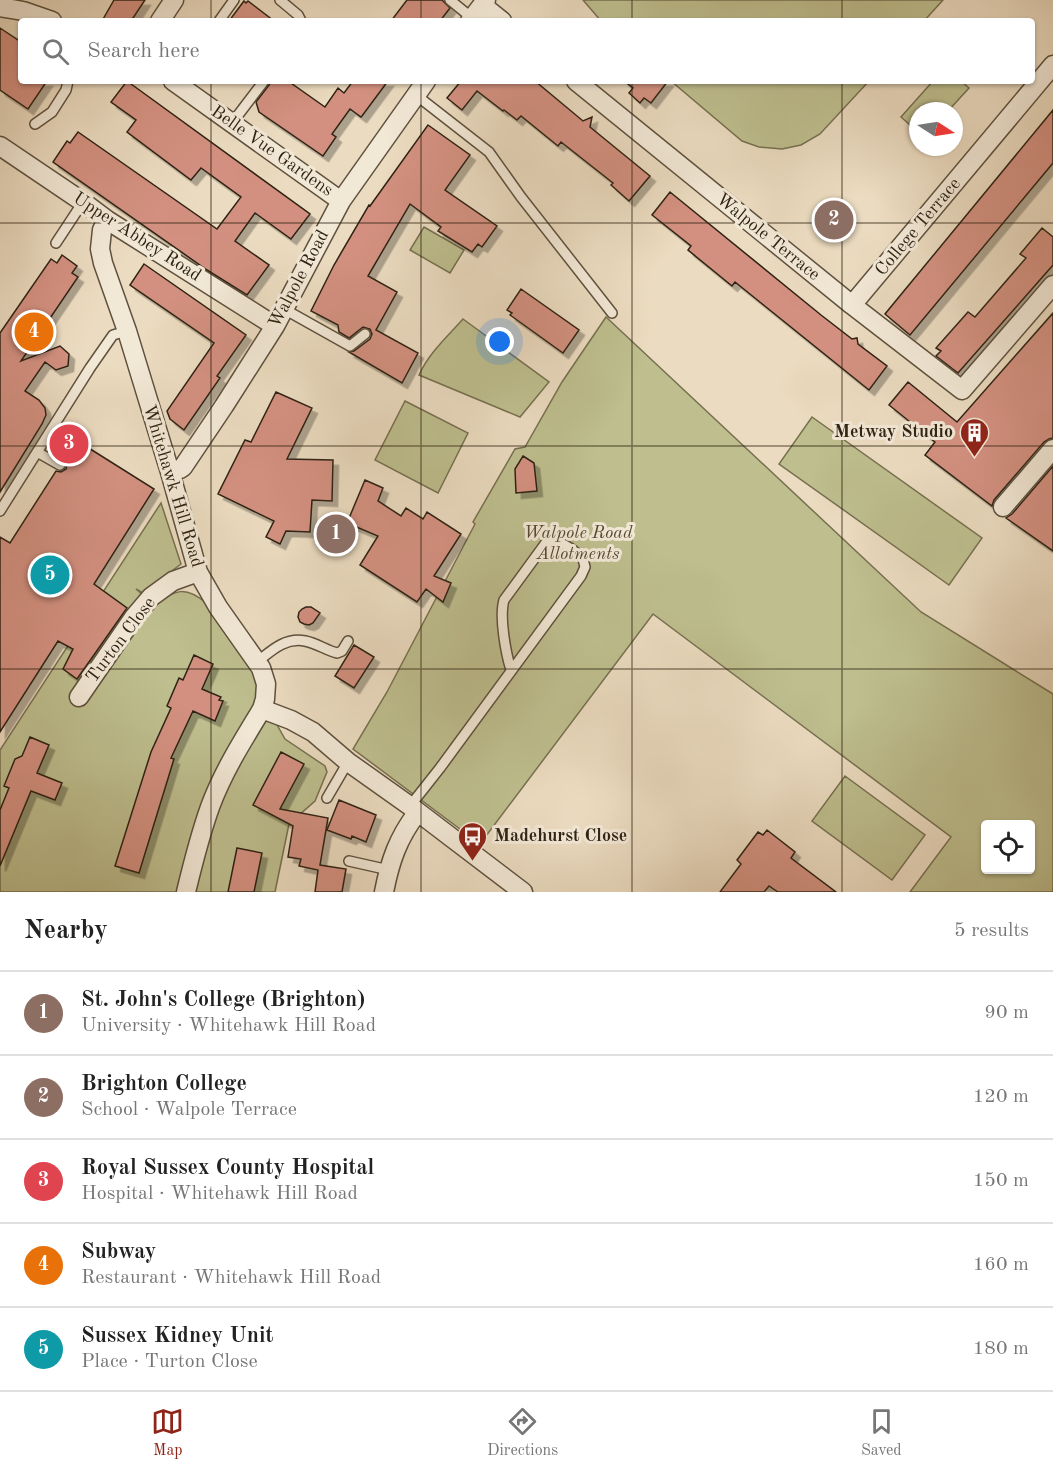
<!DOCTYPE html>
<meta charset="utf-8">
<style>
body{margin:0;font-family:"Old Standard TT",serif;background:#f2f2f2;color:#222}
.controls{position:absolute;right:18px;bottom:18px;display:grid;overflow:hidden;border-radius:6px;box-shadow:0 2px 4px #0004}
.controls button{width:54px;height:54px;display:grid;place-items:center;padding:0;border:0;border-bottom:2px solid #e0e0e0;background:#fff;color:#222;font:30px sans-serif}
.compass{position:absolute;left:909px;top:102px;width:54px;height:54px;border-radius:50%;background:#fff;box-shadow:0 2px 4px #0004;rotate:102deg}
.you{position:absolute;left:500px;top:342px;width:21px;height:21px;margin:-15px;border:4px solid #fff;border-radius:50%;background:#1a73e8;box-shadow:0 0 0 9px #1a73e833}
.badge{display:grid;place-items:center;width:39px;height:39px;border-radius:50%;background:#8f2418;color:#fff;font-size:20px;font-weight:700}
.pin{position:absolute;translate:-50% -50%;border:3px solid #fff;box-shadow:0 2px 6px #0006}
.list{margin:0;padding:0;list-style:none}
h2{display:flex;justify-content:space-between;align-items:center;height:78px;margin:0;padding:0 24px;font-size:26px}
h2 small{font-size:20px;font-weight:400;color:#767676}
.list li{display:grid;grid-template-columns:39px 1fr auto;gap:18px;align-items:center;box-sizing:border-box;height:84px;padding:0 24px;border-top:2px solid #e0e0e0}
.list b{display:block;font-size:22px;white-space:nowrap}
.list p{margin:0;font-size:20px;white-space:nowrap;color:#767676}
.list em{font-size:20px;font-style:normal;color:#767676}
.icon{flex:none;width:33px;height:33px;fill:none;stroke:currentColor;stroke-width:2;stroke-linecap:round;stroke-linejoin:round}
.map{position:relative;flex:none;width:1053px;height:892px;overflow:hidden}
.search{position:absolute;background:#fff;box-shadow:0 2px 4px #0004;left:18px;right:18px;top:18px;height:66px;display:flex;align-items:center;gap:15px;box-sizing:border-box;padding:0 21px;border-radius:6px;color:#767676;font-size:22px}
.sheet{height:498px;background:#fff}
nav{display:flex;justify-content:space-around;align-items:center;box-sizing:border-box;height:84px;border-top:2px solid #e0e0e0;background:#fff;font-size:16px;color:#767676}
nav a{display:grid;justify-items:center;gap:3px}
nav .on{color:#8f2418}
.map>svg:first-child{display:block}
.green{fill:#bebe8e;stroke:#767050;stroke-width:1.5;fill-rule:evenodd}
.building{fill:#d39080;stroke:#2f2313;stroke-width:1.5;filter:url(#shadow)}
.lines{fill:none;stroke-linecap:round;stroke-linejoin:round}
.service-casing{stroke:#5e513e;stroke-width:12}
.minor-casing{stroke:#5e513e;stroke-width:21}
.service{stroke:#f2e8d6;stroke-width:9}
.minor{stroke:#f2e8d6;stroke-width:18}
.grid{fill:none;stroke:#2f2313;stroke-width:1.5;stroke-opacity:0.55}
.labels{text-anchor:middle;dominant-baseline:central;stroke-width:6;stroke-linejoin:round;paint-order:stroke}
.street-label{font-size:18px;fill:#2f2313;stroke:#f2e8d6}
.poi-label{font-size:18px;font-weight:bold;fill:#2f2313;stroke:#f2e8d6;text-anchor:end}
.park-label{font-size:18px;font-style:italic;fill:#534a32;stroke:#f2e8d6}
</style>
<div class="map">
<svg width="1053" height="892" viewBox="0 0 1053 892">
<defs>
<filter id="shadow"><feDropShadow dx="5.5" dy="5.5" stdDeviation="0" flood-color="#0004"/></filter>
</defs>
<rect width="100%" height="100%" fill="#ebdbc0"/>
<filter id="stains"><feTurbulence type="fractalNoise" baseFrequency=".00333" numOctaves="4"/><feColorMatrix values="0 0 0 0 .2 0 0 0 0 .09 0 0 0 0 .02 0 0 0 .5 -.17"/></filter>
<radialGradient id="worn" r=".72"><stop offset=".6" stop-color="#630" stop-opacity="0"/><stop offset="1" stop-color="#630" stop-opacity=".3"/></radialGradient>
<path class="green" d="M583,0H943L924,21H601Z
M671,81H869L820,134L801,145L782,149L759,147L742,141Z
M933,81H961L969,88L948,111H918V132L901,117Z
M424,227L464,250L450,273L410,250Z
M606,317L921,612L1053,694V892H910L951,837L653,614L480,844L353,749L387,692L475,524L473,522L515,449L525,447L562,382ZM986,824H1030V870H986Z
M463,319L549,382L520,417L419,375C429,353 447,337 463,319Z
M405,401L468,433L438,493L375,460Z
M812,417L982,538L949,585L779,464Z
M161,503L181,564L143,593L136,589L154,605C175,590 185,585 206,603L255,675L262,698L285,739L325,766L327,772L315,801L289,824L275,892H0V750Z
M845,776L925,835L892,880L812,821Z"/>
<path class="building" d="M114,0H145L131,21H102Z
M407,0H442L450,8L440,21H391Z
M244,1L246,3L248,1L274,21H229Z
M0,28L21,42V81H47L28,109L0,90Z
M127,81L310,214L291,239L255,213L235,241L269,265L247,295L207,270L53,162L67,141L70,143L78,132L217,229L241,197L201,168L191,180L127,132L136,120L111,102Z
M271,81H288L325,107L338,88L344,93L353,81H388L362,116L361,117L350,109L332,134L336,137L323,156L259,112L256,102L269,85Z
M461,81H535L583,121L592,117L590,127L650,176L629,201L611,185L613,183L561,142L558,146L521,116L517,120L504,110L503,111L477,91L462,110L447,98Z
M624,81H668L651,103L644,98L640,103L629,93L633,88Z
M1053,110V163L910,335L885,314Z
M428,125L470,155L445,190L497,226L482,247L478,244L472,252L438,231L441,227L410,204L368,276L397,292L376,330L418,353L402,383L349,352L354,351L370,339L372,334L370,329L363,327L349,338L339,332L338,325L311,311L334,265L369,205L370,206Z
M670,192L821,315L852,339L857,338L858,344L887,366L869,390L735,282L732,286L688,250L691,246L652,215Z
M1042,228L1053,237V265L958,373L936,356L941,351L936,348L968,312L975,317L994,295L1026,258L1020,254Z
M62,255L77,266L72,273L78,277L21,361L60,346L69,354L68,366L56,370L45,362L25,391L39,400L45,408L46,415L42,424L0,492V333L51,259L57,263Z
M144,264L246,335L217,376L220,378L184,430L170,419L167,411L214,343L130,285Z
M521,289L579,330L563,353L510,315L512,313L507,310Z
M1053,313V438L1049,439L1044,442L994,500L992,506L925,455L935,442L889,405L908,382L957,422Z
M276,392L312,408L287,459L333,460L332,501L312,500L310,532L286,531L280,544L266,537L274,521L218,494L245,440L251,442Z
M76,440L154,489L94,584L127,608L77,679L63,669L73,649L58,641L0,732V537L10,543L56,471L61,472L66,469L67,464L64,459Z
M523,456L534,463L537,491L516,493L515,469Z
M1053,466V551L1006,518L1012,514Z
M365,480L383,488L378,501L401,516L406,508L423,519L427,512L461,534L434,576L451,583L443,602L426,589L417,602L360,565L378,536L347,523Z
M306,607H311L320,613L313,623L309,625L304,624L300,622L298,617L299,612L302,609Z
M354,645L374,657L354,688L335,676Z
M194,655L213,664L202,689L221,697L219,700L223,701L215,721L193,711L171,758L174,759L139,873L115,866L151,752L171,708L167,706L179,678L183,680Z
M30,737L49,745L37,773L62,783L55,800L31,791L0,866V810L9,788L4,786L15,759L22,756Z
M281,752L304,764L280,809L328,818L320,865L346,869L342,892H315L318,870L299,866L301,859L288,857L293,826L253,805Z
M339,800L376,815L366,842L352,836L351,839L327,830Z
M767,830L795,852L791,858L836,892H778L769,886L764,892H720L741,864L737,860L758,832L763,835Z
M237,848L262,853L254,892H228Z"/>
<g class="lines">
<defs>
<path id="service" d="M280,0L298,15L301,21
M450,0L472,18
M219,21L234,0
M416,95L489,152L521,197L612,313
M232,123L264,81
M35,124L52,112L66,90L68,81
M56,243L83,202
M284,309L350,346L365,334
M37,452L60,465
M0,511L90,368L113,335L127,331
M257,662C271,651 285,637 305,641C316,643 326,650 337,653L342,651L348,641
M327,798L348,762
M410,806L440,768L581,576L585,567L583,559C574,550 557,536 545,544L504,600C499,617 506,654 511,670
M349,861L389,870"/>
<path id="minor" d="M482,5L502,21
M0,7L23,11L52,21
M160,21L174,0
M470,21L486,0
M173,81L341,201
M576,81L852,305L962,390L1053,285
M0,146L83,202L107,220L275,326
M107,220L102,230L100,249L103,263L127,331L170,472L198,572L218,607L261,668L266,684L265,699L262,709L291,720L313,732L348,762L410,806L523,892
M852,305L1053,65
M170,472L180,469L183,467L224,406L275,326L341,201L426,81
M1003,507L1053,449
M79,697L134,617L151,597L173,581L198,572
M186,892C193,863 200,835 210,807C223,772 243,740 262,709
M384,892C390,861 398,838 417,813"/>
</defs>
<use href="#service" class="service-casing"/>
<use href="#minor" class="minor-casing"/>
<use href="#service" class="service"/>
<use href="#minor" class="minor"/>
</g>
<path class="grid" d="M211,0V21M421,0V21M632,0V21M842,0V21M211,81V892M421,81V892M632,81V892M842,81V892M0,223H1053M0,446H1053M0,669H1053"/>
<defs>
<symbol id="building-pin" viewBox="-11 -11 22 30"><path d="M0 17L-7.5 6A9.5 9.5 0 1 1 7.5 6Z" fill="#8f2418" stroke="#f2e8d6"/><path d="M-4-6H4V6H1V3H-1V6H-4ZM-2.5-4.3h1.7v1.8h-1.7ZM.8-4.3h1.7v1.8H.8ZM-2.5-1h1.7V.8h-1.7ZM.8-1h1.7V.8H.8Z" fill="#fff"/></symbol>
<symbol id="bus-pin" viewBox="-11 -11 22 30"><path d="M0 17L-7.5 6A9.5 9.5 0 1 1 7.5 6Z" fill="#8f2418" stroke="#f2e8d6"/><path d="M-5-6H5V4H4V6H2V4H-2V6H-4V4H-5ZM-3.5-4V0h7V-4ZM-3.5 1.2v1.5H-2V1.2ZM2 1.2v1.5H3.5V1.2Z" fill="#fff"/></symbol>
</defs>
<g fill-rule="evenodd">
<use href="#building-pin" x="958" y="416" width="33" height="45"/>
<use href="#bus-pin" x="456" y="820" width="33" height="45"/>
</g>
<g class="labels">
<g class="street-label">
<text transform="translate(272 151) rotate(35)">Belle Vue Gardens</text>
<text transform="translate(918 227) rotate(-50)">College Terrace</text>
<text transform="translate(137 237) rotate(33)">Upper Abbey Road</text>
<text transform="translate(768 237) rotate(39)">Walpole Terrace</text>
<text transform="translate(299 279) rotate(-62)">Walpole Road</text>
<text transform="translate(173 486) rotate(73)">Whitehawk Hill Road</text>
<text transform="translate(121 640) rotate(-53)">Turton Close</text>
</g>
<g class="poi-label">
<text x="953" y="432">Metway Studio</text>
<text x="494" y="836" text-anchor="start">Madehurst Close</text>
</g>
<g class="park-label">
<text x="578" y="533">Walpole Road<tspan x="578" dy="21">Allotments</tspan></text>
</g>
</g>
<rect width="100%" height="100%" filter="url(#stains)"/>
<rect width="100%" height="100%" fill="url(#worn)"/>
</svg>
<div class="controls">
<button><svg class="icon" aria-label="locate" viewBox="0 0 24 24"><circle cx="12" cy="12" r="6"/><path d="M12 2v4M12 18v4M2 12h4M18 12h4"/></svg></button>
</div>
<svg class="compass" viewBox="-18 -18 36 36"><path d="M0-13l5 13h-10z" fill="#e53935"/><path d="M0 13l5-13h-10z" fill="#767676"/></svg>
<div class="you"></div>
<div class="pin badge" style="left:336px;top:534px;background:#8d6e63">1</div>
<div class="pin badge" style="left:834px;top:220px;background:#8d6e63">2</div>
<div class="pin badge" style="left:69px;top:444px;background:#e0444e">3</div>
<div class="pin badge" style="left:34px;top:332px;background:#e8710a">4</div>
<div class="pin badge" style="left:50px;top:575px;background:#0f9aa8">5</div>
<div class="search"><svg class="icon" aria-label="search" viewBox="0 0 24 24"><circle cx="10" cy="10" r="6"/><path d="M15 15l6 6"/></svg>Search here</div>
</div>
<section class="sheet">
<h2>Nearby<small>5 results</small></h2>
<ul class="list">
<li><span class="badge" style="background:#8d6e63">1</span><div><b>St. John's College (Brighton)</b><p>University · Whitehawk Hill Road</p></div><em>90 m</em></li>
<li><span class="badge" style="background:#8d6e63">2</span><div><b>Brighton College</b><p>School · Walpole Terrace</p></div><em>120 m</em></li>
<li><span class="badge" style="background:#e0444e">3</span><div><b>Royal Sussex County Hospital</b><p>Hospital · Whitehawk Hill Road</p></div><em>150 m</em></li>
<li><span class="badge" style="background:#e8710a">4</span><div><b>Subway</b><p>Restaurant · Whitehawk Hill Road</p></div><em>160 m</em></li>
<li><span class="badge" style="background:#0f9aa8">5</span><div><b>Sussex Kidney Unit</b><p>Place · Turton Close</p></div><em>180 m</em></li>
</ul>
</section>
<nav>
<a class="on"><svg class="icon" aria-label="map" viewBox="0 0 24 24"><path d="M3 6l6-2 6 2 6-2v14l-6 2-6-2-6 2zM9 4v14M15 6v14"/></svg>Map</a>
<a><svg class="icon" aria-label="directions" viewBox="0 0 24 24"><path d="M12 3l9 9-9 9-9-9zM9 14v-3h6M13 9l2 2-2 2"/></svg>Directions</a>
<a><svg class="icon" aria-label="saved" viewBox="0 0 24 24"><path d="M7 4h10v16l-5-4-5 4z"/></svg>Saved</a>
</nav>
